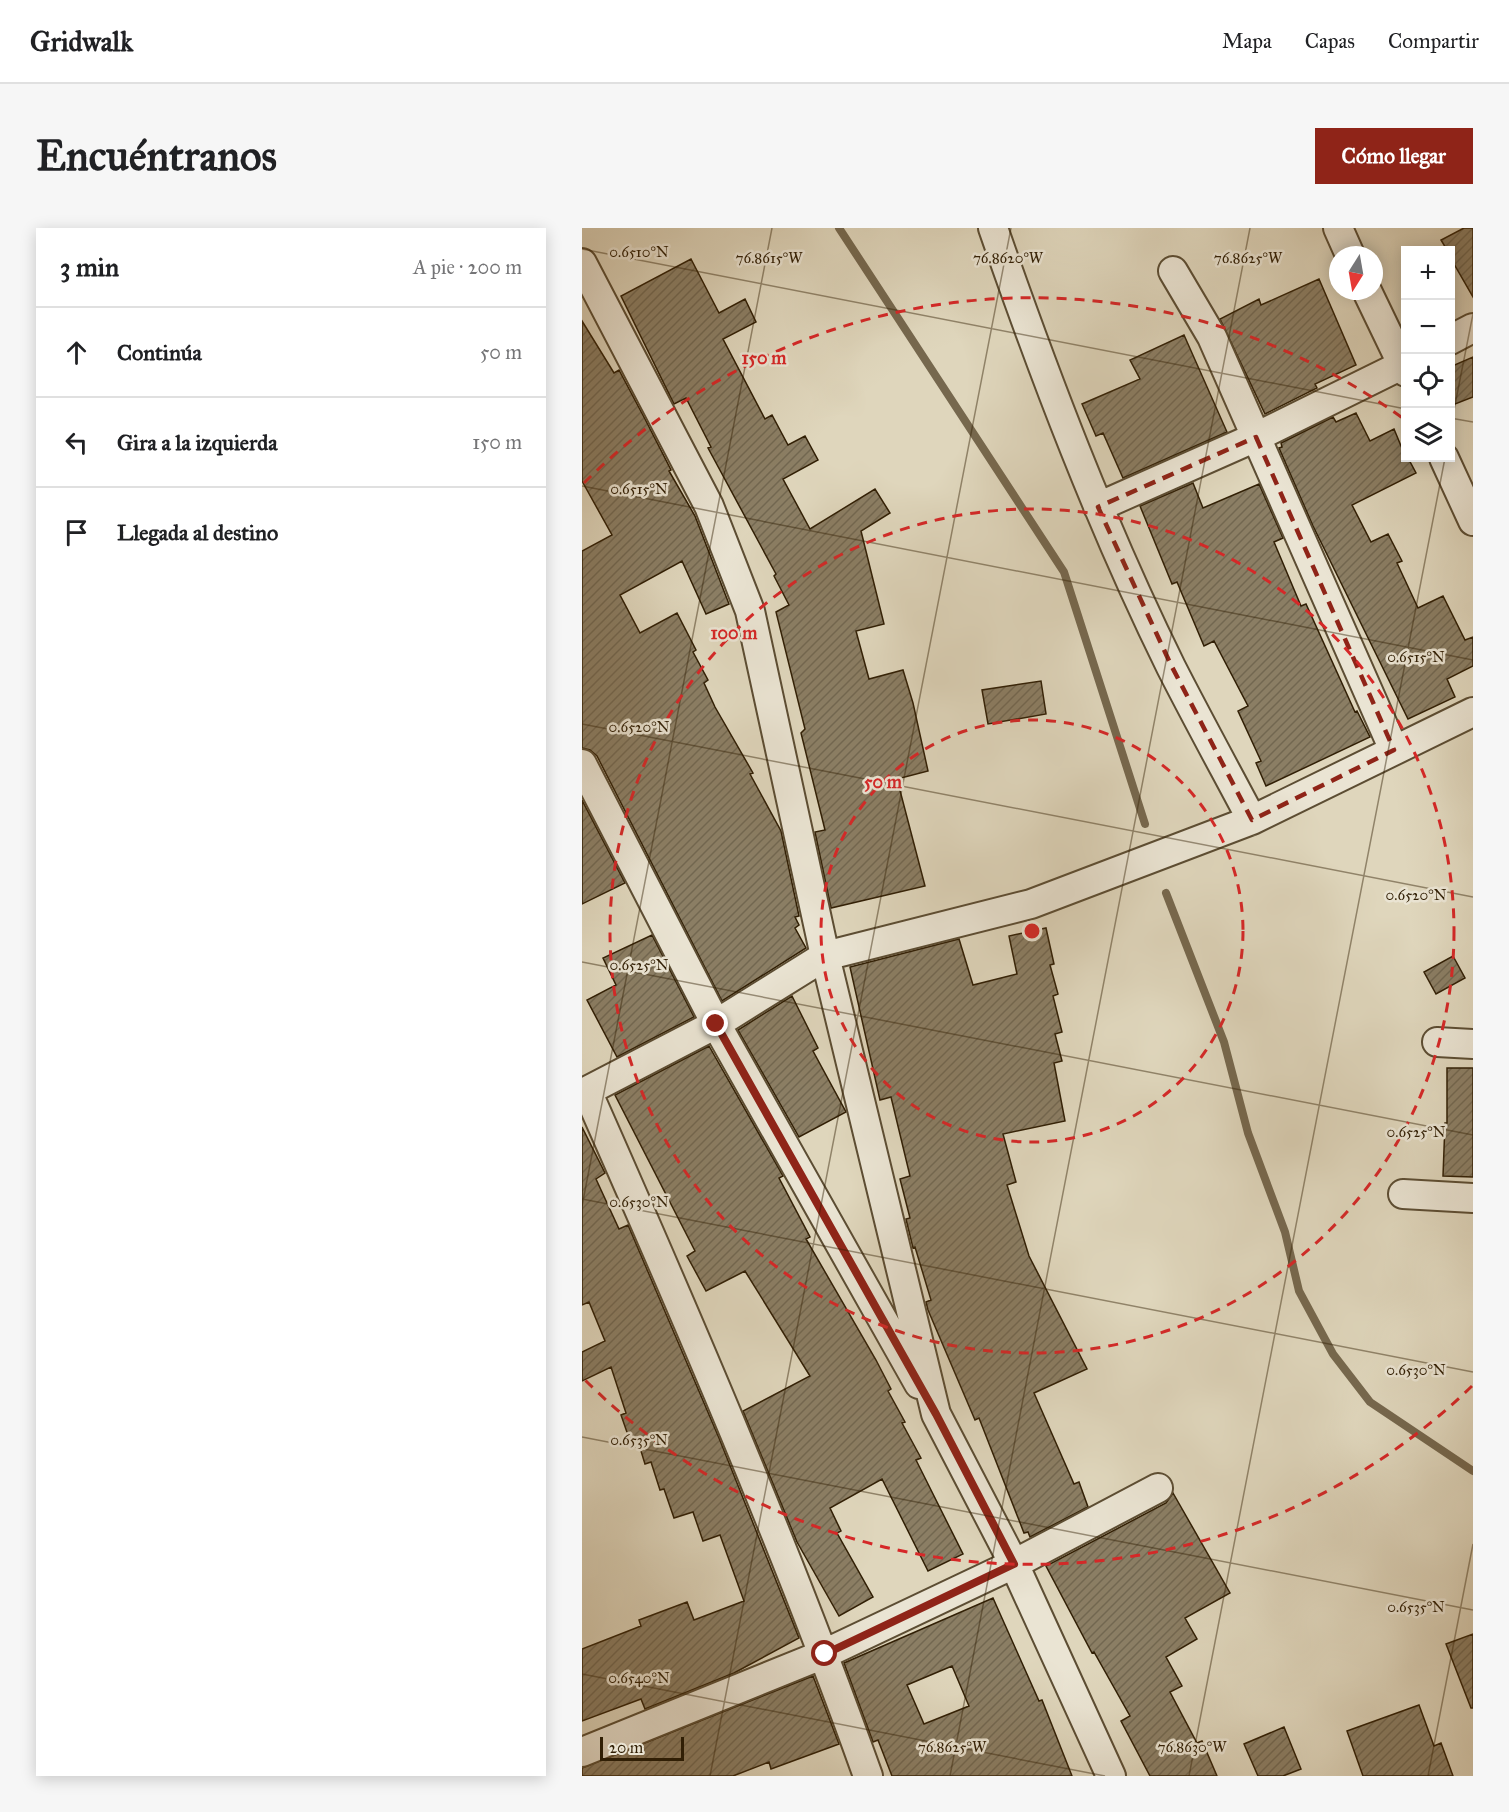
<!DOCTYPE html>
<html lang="es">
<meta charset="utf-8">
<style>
body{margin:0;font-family:"IM FELL Great Primer",serif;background:#f6f6f6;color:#202124}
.controls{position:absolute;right:18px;top:18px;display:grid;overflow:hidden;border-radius:0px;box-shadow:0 3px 15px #0003}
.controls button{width:54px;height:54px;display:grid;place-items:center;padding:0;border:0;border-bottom:2px solid #e0e0e0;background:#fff;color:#202124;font:30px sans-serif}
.compass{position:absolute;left:747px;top:18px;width:54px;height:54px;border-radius:50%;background:#fff;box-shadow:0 3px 15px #0003;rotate:191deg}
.scale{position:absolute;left:18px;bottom:15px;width:84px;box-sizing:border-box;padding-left:6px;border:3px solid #311f05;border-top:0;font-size:16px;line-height:21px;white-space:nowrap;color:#311f05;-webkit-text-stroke:4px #eae4d3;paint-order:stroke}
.stop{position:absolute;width:18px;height:18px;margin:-14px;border:4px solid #8f2418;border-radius:50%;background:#fff}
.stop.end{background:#8f2418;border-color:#fff;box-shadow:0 2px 6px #0008}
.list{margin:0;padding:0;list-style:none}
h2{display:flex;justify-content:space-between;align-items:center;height:78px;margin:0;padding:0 24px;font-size:26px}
h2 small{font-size:20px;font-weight:400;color:#757577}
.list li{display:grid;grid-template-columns:39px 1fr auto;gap:18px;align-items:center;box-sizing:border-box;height:90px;padding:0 24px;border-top:2px solid #e0e0e0}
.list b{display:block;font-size:22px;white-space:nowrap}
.list em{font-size:20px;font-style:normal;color:#757577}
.icon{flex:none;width:33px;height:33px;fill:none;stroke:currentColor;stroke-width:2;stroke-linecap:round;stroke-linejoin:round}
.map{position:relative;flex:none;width:891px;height:1548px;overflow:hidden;border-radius:0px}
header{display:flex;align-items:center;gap:36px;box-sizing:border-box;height:84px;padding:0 30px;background:#fff;border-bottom:2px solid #e0e0e0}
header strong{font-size:28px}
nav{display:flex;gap:33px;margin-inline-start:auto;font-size:21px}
.intro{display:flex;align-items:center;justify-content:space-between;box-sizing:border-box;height:144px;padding:0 36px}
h1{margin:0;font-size:42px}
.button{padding:15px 27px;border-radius:0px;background:#8f2418;color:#fff;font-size:21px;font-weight:700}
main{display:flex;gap:36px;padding:0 36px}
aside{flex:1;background:#fff;border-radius:0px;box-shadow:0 3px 15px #0003}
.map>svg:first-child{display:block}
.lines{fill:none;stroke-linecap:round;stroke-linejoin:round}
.stream{stroke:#76684e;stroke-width:8}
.building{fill:url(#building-hatch);stroke:#311f05;stroke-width:1.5;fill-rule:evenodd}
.street-casing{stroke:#5c4d33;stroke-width:32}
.street{stroke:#eae4d3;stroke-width:28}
.route{stroke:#8f2418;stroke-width:8}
.marked{fill:none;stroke:#8f2418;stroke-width:4.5;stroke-dasharray:12 8;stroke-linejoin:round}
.ticks{fill:none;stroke:#311f05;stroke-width:1.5;stroke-opacity:0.45}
.ring{fill:none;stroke:#d62828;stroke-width:3;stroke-dasharray:10 8}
.ticks-label{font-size:15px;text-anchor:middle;fill:#311f05;stroke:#eae4d3;stroke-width:5;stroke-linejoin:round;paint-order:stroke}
.centre{fill:#d62828;stroke:#eae4d3;stroke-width:3}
.ring-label{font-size:18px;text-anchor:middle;font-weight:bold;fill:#d62828;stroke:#eae4d3;stroke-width:5;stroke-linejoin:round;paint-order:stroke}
</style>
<header>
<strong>Gridwalk</strong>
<nav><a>Mapa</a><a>Capas</a><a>Compartir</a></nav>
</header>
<div class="intro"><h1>Encuéntranos</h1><a class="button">Cómo llegar</a></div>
<main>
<aside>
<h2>3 min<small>A pie · 200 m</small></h2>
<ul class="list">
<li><svg class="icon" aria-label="ahead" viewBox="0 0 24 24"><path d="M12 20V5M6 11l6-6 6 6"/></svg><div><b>Continúa</b></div><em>50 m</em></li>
<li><svg class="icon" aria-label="left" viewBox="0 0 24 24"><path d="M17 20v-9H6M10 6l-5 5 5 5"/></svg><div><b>Gira a la izquierda</b></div><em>150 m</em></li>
<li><svg class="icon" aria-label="arrive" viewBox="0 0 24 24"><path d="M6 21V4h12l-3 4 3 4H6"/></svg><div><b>Llegada al destino</b></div></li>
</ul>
</aside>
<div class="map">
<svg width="891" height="1548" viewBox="0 0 891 1548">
<defs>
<pattern id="building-hatch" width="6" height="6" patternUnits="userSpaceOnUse" patternTransform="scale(1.5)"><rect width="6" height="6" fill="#8b7e64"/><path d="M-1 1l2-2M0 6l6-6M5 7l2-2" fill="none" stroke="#726750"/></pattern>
</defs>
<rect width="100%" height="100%" fill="#dfd6bc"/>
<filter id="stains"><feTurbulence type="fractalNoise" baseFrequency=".00333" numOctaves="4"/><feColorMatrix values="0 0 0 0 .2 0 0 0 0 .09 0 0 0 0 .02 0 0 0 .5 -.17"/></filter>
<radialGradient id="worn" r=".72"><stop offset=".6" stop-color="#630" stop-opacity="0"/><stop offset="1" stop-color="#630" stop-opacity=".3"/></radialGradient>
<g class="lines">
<path class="stream" d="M257,0L482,344L563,596
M584,665L642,814L666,905L703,1004L717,1063L751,1126L788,1174L891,1243"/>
</g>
<path class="building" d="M882,0H891V69L868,29V22H865L859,12Z
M109,31L137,85L163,71L174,94L141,111L183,191L190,187L206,217L223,208L236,232L201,251L228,301L293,261L308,285L279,303L302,396L274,403L287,451L321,442L331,475L346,543L315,551L343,658L249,680L233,604L243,602L219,505L223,501L194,384L207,377L192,348L194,346L126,220L129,219L104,170L92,176L39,68Z
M737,51L774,137L733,156L735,160L683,186L638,91L677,71L679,77Z
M0,93L32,145L37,142L63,191L89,242L87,243L113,288L147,376L124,386L100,333L38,367L58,405L95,385L114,422L111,424L126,452L122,455L133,479L171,545L168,546L199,603L217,688L213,689L217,697L213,700L224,720L140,773L15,528L8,522L0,520V323L30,307L0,253Z
M602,107L645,204L541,250L521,205L514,208L500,176L558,151L548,132Z
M891,129V169L868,178V139Z
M774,185L788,213L812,201L824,230H826L834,245L770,277L789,314L806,306L820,333L815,335L836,380L861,368L883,412L891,409V438L865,451L873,469L826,491L731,298L697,220L700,219L699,215L751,189L754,194Z
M611,255L621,280L677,256L701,310L692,314L719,378L724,376L773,484L775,483L788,509L684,558L674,535L679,533L656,483L666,478L632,413L622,418L595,354L590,356L558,278Z
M459,453L464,486L406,496L400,462Z
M0,572L43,655L0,676Z
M464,700L472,736L468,737L476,766L471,768L480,804L473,806L480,833L472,835L483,893L421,906L434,954L425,957L447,1028L505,1141L452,1165L492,1256L497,1254L506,1279L448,1309L446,1304L442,1305L397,1190L393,1192L346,1082L344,1074L349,1072L333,1019L331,1020L324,991L328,990L318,951L328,948L309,869L298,872L268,739L377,711L391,757L435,746L427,708Z
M70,707L112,789L35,829L5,772L34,757L21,730Z
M871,728L883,750L854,766L842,744Z
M210,768L236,820L231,823L264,884L217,909L156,802Z
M127,818L201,948L197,950L228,1009L224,1011L294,1132L309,1161L306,1163L323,1194L320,1195L339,1230L334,1232L381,1326L346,1343L300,1251L248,1280L259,1303L255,1305L291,1369L257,1388L215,1314L161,1183L228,1148L163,1043L124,1063L105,1028L113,1023L33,867Z
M865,840H891V949L861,948L863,895H865Z
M0,899L23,945L14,951L37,1001L46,997L137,1210L217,1410L152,1445L63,1481L59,1471L0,1493V1421L59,1398L57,1392L105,1374L112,1392L162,1373L138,1307L121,1313L111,1284L92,1290L82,1261L78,1262L69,1234L63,1236L55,1210L48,1213L39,1187L44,1185L29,1139L0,1153V1124L23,1113L7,1074L0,1077Z
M591,1265L648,1365L603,1390L615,1411L584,1429L600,1458L588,1464L615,1515L620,1513L635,1548H568L539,1493L548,1488L512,1424L510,1425L464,1338L584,1275Z
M411,1370L457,1473L460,1472L490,1548H310L296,1512L291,1514L262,1435ZM370,1438L387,1478L342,1496L325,1457Z
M891,1406V1480H889L864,1416Z
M231,1448L257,1516L189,1541L187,1534L151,1548H0V1540Z
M837,1477L852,1518L859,1515L871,1548H781L765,1503Z
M702,1499L719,1541L701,1548H676L662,1516Z"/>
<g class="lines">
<defs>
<path id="street" d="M411,0C463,149 519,297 589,439C615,490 643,541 670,592
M756,0L768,27
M0,35L127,278L168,383L243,728L354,1186L432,1336L529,1548
M591,43L630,109L812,522
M785,63L824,144
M868,112L891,100
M862,230L891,293
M516,279L674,209L824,135
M0,536L134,796L337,1156
M855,814L891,816
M821,966L891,970
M0,1524L242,1426L432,1336L576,1260
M286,1548C203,1316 105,1089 5,863L134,796L243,728L449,676L670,592L891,484"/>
</defs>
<use href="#street" class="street-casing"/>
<use href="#street" class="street"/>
</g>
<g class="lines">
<path class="route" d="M134,796L354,1186L432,1336L243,1426"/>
</g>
<path class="marked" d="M674,209L812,522L670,592L589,437L516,279Z"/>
<path class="ticks" d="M0,21L824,181M868,190L891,194M868,202L891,86M0,258L891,432M0,496L891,669M0,734L891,907M0,971L891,1144M0,978L190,0M0,1209L891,1382M0,1446L523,1548M128,1548L429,0M368,1548L668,0M607,1548L863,230M846,1548L891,1316"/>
<g class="ring">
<circle cx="450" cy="703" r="211"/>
<circle cx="450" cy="703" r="422"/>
<path d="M890 1158A633 633 0 0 1 2 1151M2 255A633 633 0 0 1 822 191"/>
</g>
<g class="ticks-label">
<text x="57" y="29">0.6510°N</text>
<text x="187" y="35">76.8615°W</text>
<text x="426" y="35">76.8620°W</text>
<text x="666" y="35">76.8625°W</text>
<text x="57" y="266">0.6515°N</text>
<text x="834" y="434">0.6515°N</text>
<text x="57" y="504">0.6520°N</text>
<text x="834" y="672">0.6520°N</text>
<text x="57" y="742">0.6525°N</text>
<text x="834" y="909">0.6525°N</text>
<text x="57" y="979">0.6530°N</text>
<text x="834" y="1147">0.6530°N</text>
<text x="57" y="1217">0.6535°N</text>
<text x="834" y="1384">0.6535°N</text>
<text x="57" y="1455">0.6540°N</text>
<text x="370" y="1524">76.8625°W</text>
<text x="610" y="1524">76.8630°W</text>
</g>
<circle cx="450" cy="703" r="9" class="centre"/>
<g class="ring-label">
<text x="182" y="136">150 m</text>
<text x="152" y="411">100 m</text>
<text x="301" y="560">50 m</text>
</g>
<rect width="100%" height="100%" filter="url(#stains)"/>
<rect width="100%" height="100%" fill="url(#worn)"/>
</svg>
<div class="controls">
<button>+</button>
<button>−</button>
<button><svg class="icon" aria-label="locate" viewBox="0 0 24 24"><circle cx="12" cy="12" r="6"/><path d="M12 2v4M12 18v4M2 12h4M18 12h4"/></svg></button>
<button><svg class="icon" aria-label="layers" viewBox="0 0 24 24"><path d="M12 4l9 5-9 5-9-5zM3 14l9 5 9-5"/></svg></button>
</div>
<svg class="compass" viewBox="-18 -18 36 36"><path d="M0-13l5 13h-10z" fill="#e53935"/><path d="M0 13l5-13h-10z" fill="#757577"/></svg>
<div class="scale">20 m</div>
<div class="stop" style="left:243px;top:1426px"></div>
<div class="stop end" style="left:134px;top:796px"></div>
</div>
</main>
